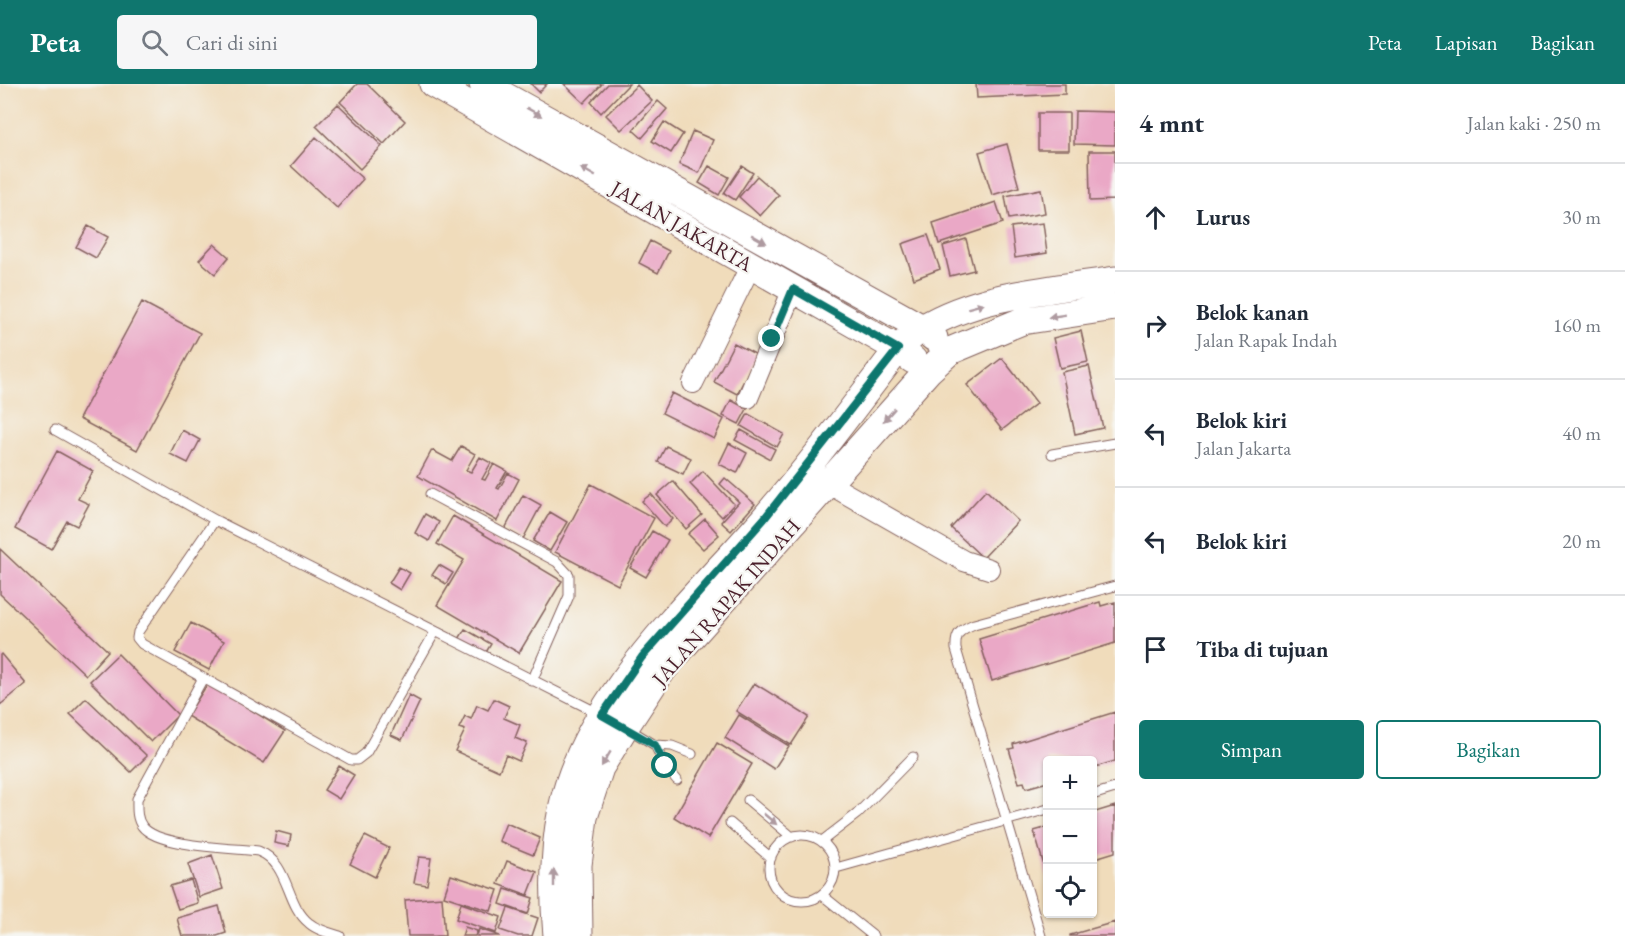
<!DOCTYPE html>
<html lang="id">
<meta charset="utf-8">
<style>
body{margin:0;font-family:"EB Garamond",serif;background:#f6f6f7;color:#1f2937}
.controls{position:absolute;right:18px;bottom:18px;display:grid;overflow:hidden;border-radius:6px;box-shadow:0 2px 4px #0004}
.controls button{width:54px;height:54px;display:grid;place-items:center;padding:0;border:0;border-bottom:2px solid #e0e1e3;background:#fff;color:#1f2937;font:30px sans-serif}
.stop{position:absolute;width:18px;height:18px;margin:-14px;border:4px solid #0f766e;border-radius:50%;background:#fff}
.stop.end{background:#0f766e;border-color:#fff;box-shadow:0 2px 6px #0008}
.list{margin:0;padding:0;list-style:none}
h2{display:flex;justify-content:space-between;align-items:center;height:78px;margin:0;padding:0 24px;font-size:26px}
h2 small{font-size:20px;font-weight:400;color:#747a83}
.list li{display:grid;grid-template-columns:39px 1fr auto;gap:18px;align-items:center;box-sizing:border-box;height:108px;padding:0 24px;border-top:2px solid #e0e1e3}
.list b{display:block;font-size:22px;white-space:nowrap}
.list p{margin:0;font-size:20px;white-space:nowrap;color:#747a83}
.list em{font-size:20px;font-style:normal;color:#747a83}
.actions{display:flex;gap:12px;padding:18px 24px}
.actions a{flex:1;padding:14px 0;border:2px solid #0f766e;border-radius:6px;text-align:center;font-size:21px;color:#0f766e}
.actions .main{background:#0f766e;color:#fff}
.icon{flex:none;width:33px;height:33px;fill:none;stroke:currentColor;stroke-width:2;stroke-linecap:round;stroke-linejoin:round}
.map{position:relative;flex:none;width:1115px;height:852px;overflow:hidden}
header{display:flex;align-items:center;gap:36px;box-sizing:border-box;height:84px;padding:0 30px;background:#0f766e;color:#fff}
header strong{font-size:28px}
nav{display:flex;gap:33px;margin-inline-start:auto;font-size:21px}
.search{width:420px;height:54px;background:#f6f6f7;display:flex;align-items:center;gap:15px;box-sizing:border-box;padding:0 21px;border-radius:6px;color:#747a83;font-size:22px}
main{display:flex}
aside{flex:1;background:#fff}
.map>svg:first-child{display:block}
.building{fill:#eaa8c6}
.lines{fill:none;stroke-linecap:round;stroke-linejoin:round}
.service-casing{stroke:#84615d;stroke-width:11}
.minor-casing{stroke:#84615d;stroke-width:22}
.secondary-casing{stroke:#84615d;stroke-width:29}
.service{stroke:#fff;stroke-width:9}
.minor{stroke:#fff;stroke-width:20}
.secondary{stroke:#fff;stroke-width:27}
.oneway{fill:#ae9aa0}
.route{stroke:#0f766e;stroke-width:8}
.labels{text-anchor:middle;dominant-baseline:central;stroke-width:4.5;stroke-linejoin:round;paint-order:stroke}
.street-label{font-size:21px;fill:#4a1f2b;stroke:#f6f6f2}
</style>
<header>
<strong>Peta</strong>
<div class="search"><svg class="icon" aria-label="search" viewBox="0 0 24 24"><circle cx="10" cy="10" r="6"/><path d="M15 15l6 6"/></svg>Cari di sini</div>
<nav><a>Peta</a><a>Lapisan</a><a>Bagikan</a></nav>
</header>
<main>
<div class="map">
<svg width="1115" height="852" viewBox="0 0 1115 852">
<rect width="100%" height="100%" fill="#f6f6f2"/>
<filter id="ink" filterUnits="userSpaceOnUse"><feTurbulence type="fractalNoise" baseFrequency=".0167" numOctaves="2"/><feDisplacementMap in="SourceGraphic" scale="12" xChannelSelector="R" yChannelSelector="G"/><feConvolveMatrix kernelMatrix="1 2 1 2 8 2 1 2 1" color-interpolation-filters="sRGB"/></filter>
<filter id="wash" filterUnits="userSpaceOnUse"><feTurbulence type="fractalNoise" baseFrequency=".008" numOctaves="4" result="noise"/><feDisplacementMap in="SourceGraphic" scale="24" xChannelSelector="R" yChannelSelector="G"/><feGaussianBlur stdDeviation="1.35" result="paint"/><feColorMatrix in="noise" values="0 0 0 0 0 0 0 0 0 0 0 0 0 0 0 0 0 1.4 0 .05"/><feComposite in="paint" operator="in"/></filter>
<g filter="url(#wash)">
<rect width="100%" height="100%" fill="#f0dcbb"/>
<g id="blocks">
<path class="building" d="M357,0H367L405,37L384,60L340,18Z
M531,0H547L539,8Z
M564,0H602L584,19Z
M608,0H629L601,29L591,18Z
M976,0H1065V10L977,14Z
M637,1L652,17L621,46L606,31Z
M658,17L667,25L642,54L633,46Z
M338,20L382,62L360,85L316,42Z
M1075,27L1115,28V61L1074,60Z
M1038,29H1069V66H1038Z
M664,38L683,50L671,69L652,57Z
M693,47L713,56L699,89L679,80Z
M316,53L363,95L337,124L291,82Z
M1007,60L1019,103L992,111L979,68Z
M1089,67H1115V116L1090,117Z
M709,82L729,93L719,111L699,99Z
M742,82L753,89L735,116L724,109Z
M757,92L779,111L760,132L739,113Z
M1041,105L1045,129L1009,135L1005,112Z
M996,118L1003,139L939,160L933,139Z
M1043,139L1047,169L1015,174L1011,143Z
M88,142L108,153L96,174L76,163Z
M928,151L940,185L914,195L902,160Z
M966,155L974,186L950,192L943,162Z
M650,157L669,167L658,189L639,179Z
M214,160L229,173L215,190L199,176Z
M142,218L200,249L137,366L79,335Z
M1081,247L1088,278L1060,284L1053,254Z
M734,259L757,271L737,310L714,298Z
M1002,274L1037,319L1002,346L967,301Z
M1089,282L1103,344L1075,350L1062,288Z
M672,309L724,335L714,355L662,329Z
M731,316L747,325L739,340L723,332Z
M748,330L784,350L777,363L741,342Z
M182,346L200,356L188,379L170,370Z
M741,346L775,365L770,375L735,356Z
M729,359L747,369L737,389L719,380Z
M461,362L475,370L466,386L471,388L480,373L491,379L482,395L485,396L494,380L507,387L497,404L499,405L508,389L519,395L497,437L418,392L432,366L452,377Z
M666,362L691,374L683,390L658,378Z
M57,367L93,387L78,415L89,420L77,442L67,437L51,465L15,445Z
M703,387L734,420L722,433L690,400Z
M725,394L755,420L731,447L721,438L739,418L720,400Z
M673,397L702,431L686,445L657,411Z
M591,400L654,434L618,501L555,468Z
M986,406L1018,437L983,474L951,444Z
M651,410L673,435L665,443L642,417Z
M523,411L541,421L523,455L505,445Z
M550,428L567,438L550,467L533,457Z
M425,430L439,438L429,457L415,449Z
M453,432L562,497L519,569L437,521L464,476L437,460Z
M705,435L719,451L703,465L688,450Z
M652,447L668,456L646,493L630,484Z
M0,465L108,567L86,591L0,510Z
M439,481L453,489L446,500L432,491Z
M399,483L410,489L400,506L389,499Z
M1100,518L1101,522L1115,518V559L992,597L979,555Z
M191,539L224,557L209,586L175,568Z
M465,545L491,560L485,570L459,555Z
M1,570L26,600L0,621V571Z
M118,570L178,631L151,658L90,597Z
M208,599L285,647L264,679L187,632Z
M754,599L809,633L791,661L736,627Z
M409,611L420,617L402,656L391,651Z
M86,614L147,672L131,688L70,630Z
M494,615L509,622L504,634L520,641L515,654L527,659L519,677L506,671L499,687L455,667L465,646L459,644L465,632L471,635L477,621L488,626Z
M1115,628V677L1092,684V676H1048V698L1026,704L1024,698L1019,699L1009,665L1014,664L1013,660Z
M739,631L789,662L774,685L725,654Z
M717,659L752,680L708,754L674,733Z
M339,682L354,691L339,715L324,706Z
M1115,722V768L1092,775V729Z
M506,739L540,754L533,771L499,757Z
M1048,743V792H1047L1034,747Z
M276,747L291,751L289,762L274,759Z
M365,752L389,764L375,793L350,780Z
M212,771L223,805L199,813L188,780Z
M419,773L431,774L427,801L414,799Z
M507,777L537,788L528,811L498,800Z
M451,791L498,806L491,827L444,812Z
M191,796L198,819L178,825L170,802Z
M505,805L533,814L528,830L500,820Z
M442,813L445,852H408L405,816Z
M461,819L501,833L496,849L456,835Z
M219,822L226,849L217,852H182L177,834Z
M508,824L538,834L532,852H518L500,846Z
M1115,838V852H1070V851Z
M465,843L477,847L475,852H462Z
M479,845L500,852H477Z"/>
</g>
</g>
<g filter="url(#ink)">
<use href="#blocks" fill-opacity="0" stroke="#84615d" stroke-width="1.5"/>
<g class="lines">
<defs>
<path id="service" d="M55,346L215,436L598,629
M1052,370L1115,359
M430,410L557,478L569,491V512L532,597
M215,436L138,548L137,554L142,560L351,676H357L366,669L435,548
M203,594L137,715C137,724 136,734 142,742C157,763 233,764 258,767C290,779 285,820 309,839C317,846 329,849 340,852
M627,644L655,661L672,662L692,670
M655,661L665,682L677,696
M1092,711L1115,704
M748,716L792,753
M730,739L771,774
M769 784a33 33 0 1 1 66 0a33 33 0 1 1-66 0Z
M822,757L857,730L913,673
M836,784L1048,725
M822,811L873,852
M1041,852L956,565C955,549 960,546 974,540L1115,502"/>
<path id="minor" d="M693,299L751,181
M748,314L793,205
M829,400L964,477L989,485"/>
<path id="secondary" d="M433,0L898,265L913,276
M483,0L922,244L934,254
M557,852C553,809 553,767 562,725C586,613 690,520 763,436C810,382 854,323 898,265C906,258 914,249 923,244C979,210 1052,206 1115,196
M579,852L578,781L584,733L600,684L625,643L663,585L928,287L950,267L1022,237L1115,223"/>
</defs>
<use href="#service" class="service-casing"/>
<use href="#minor" class="minor-casing"/>
<use href="#secondary" class="secondary-casing"/>
<use href="#service" class="service"/>
<use href="#minor" class="minor"/>
<use href="#secondary" class="secondary"/>
</g>
<defs><path id="oneway-solid" d="M-6-.8H1V-3.2L6.5 0L1 3.2V.8H-6Z" transform="scale(1.5)"/></defs>
<g class="oneway">
<use href="#oneway-solid" transform="translate(534 28) rotate(29)"/>
<use href="#oneway-solid" transform="translate(588 88) rotate(-150)"/>
<use href="#oneway-solid" transform="translate(759 155) rotate(29)"/>
<use href="#oneway-solid" transform="translate(976 222) rotate(-15)"/>
<use href="#oneway-solid" transform="translate(1057 232) rotate(171)"/>
<use href="#oneway-solid" transform="translate(889 331) rotate(132)"/>
<use href="#oneway-solid" transform="translate(606 675) rotate(121)"/>
<use href="#oneway-solid" transform="translate(770 735) rotate(40)"/>
<use href="#oneway-solid" transform="translate(554 794) rotate(-90)"/>
</g>
</g>
<g class="lines" filter="url(#ink)">
<path class="route" d="M665,682L655,661L602,631L642,573L764,435L898,265L793,205L772,255"/>
</g>
<g class="labels">
<g class="street-label">
<text transform="translate(682 142) rotate(30)">JALAN JAKARTA</text>
<text transform="translate(726 518) rotate(-49)">JALAN RAPAK INDAH</text>
</g>
</g>
</svg>
<div class="controls">
<button>+</button>
<button>−</button>
<button><svg class="icon" aria-label="locate" viewBox="0 0 24 24"><circle cx="12" cy="12" r="6"/><path d="M12 2v4M12 18v4M2 12h4M18 12h4"/></svg></button>
</div>
<div class="stop" style="left:665px;top:682px"></div>
<div class="stop end" style="left:772px;top:255px"></div>
</div>
<aside>
<h2>4 mnt<small>Jalan kaki · 250 m</small></h2>
<ul class="list">
<li><svg class="icon" aria-label="ahead" viewBox="0 0 24 24"><path d="M12 20V5M6 11l6-6 6 6"/></svg><div><b>Lurus</b></div><em>30 m</em></li>
<li><svg class="icon" aria-label="right" viewBox="0 0 24 24"><path d="M7 20v-9h11M14 6l5 5-5 5"/></svg><div><b>Belok kanan</b><p>Jalan Rapak Indah</p></div><em>160 m</em></li>
<li><svg class="icon" aria-label="left" viewBox="0 0 24 24"><path d="M17 20v-9H6M10 6l-5 5 5 5"/></svg><div><b>Belok kiri</b><p>Jalan Jakarta</p></div><em>40 m</em></li>
<li><svg class="icon" aria-label="left" viewBox="0 0 24 24"><path d="M17 20v-9H6M10 6l-5 5 5 5"/></svg><div><b>Belok kiri</b></div><em>20 m</em></li>
<li><svg class="icon" aria-label="arrive" viewBox="0 0 24 24"><path d="M6 21V4h12l-3 4 3 4H6"/></svg><div><b>Tiba di tujuan</b></div></li>
</ul>
<div class="actions"><a class="main">Simpan</a><a>Bagikan</a></div>
</aside>
</main>
